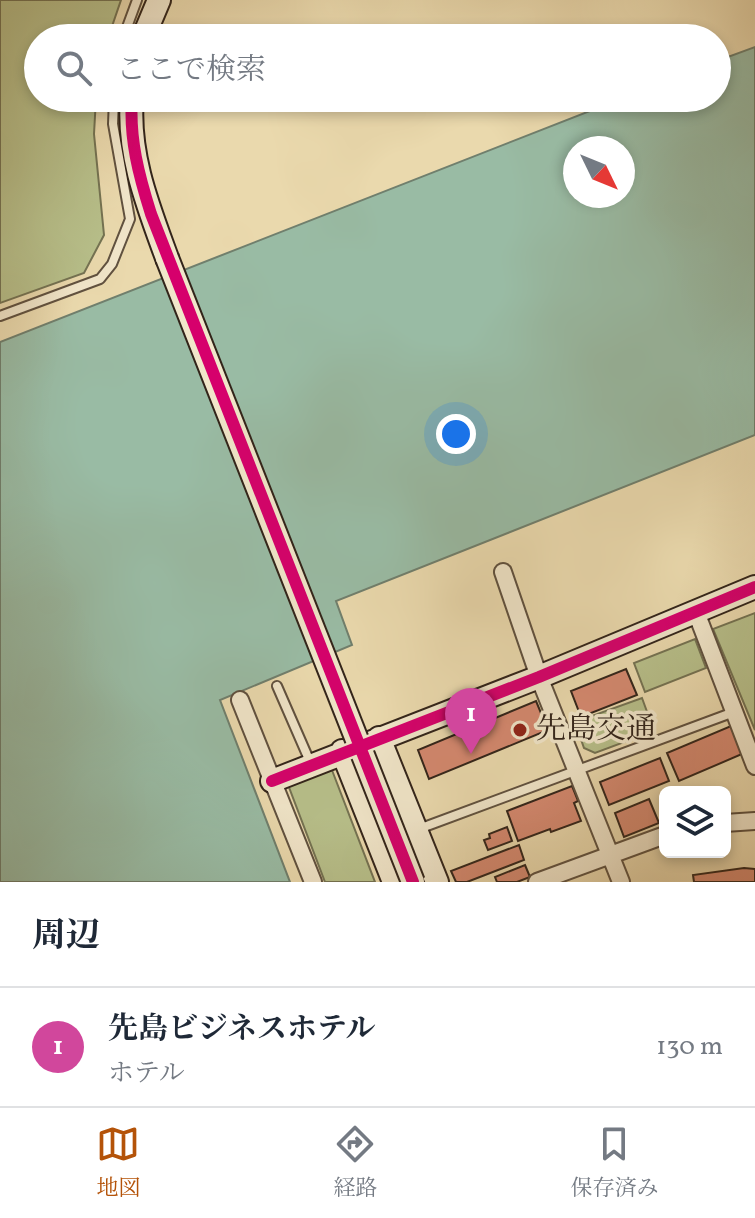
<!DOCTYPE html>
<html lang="ja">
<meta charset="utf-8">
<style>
body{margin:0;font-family:Vollkorn,"Noto Serif JP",serif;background:#f6f6f7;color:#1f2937}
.controls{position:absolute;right:24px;bottom:24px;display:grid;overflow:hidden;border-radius:12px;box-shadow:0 4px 12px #0003}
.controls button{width:72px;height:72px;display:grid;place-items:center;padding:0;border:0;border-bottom:2px solid #e0e1e3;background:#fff;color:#1f2937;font:40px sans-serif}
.compass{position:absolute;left:563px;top:136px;width:72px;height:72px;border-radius:50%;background:#fff;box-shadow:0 4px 12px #0003;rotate:133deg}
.you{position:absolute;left:456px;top:434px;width:28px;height:28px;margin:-20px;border:6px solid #fff;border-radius:50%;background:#1a73e8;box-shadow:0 0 0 12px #1a73e833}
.badge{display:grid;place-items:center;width:52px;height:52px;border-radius:50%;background:#b45309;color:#fff;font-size:26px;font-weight:700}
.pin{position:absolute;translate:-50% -66px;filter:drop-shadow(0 2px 4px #0008)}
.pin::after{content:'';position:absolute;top:42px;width:28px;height:24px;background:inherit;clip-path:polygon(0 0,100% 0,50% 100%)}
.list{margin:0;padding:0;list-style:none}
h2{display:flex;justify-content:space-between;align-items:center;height:104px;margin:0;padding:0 32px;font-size:34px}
h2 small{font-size:26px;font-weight:400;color:#747a83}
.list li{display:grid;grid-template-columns:52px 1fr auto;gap:24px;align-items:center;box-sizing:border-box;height:120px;padding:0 32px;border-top:2px solid #e0e1e3}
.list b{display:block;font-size:30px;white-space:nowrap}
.list p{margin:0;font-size:26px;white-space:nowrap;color:#747a83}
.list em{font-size:26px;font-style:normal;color:#747a83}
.icon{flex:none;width:44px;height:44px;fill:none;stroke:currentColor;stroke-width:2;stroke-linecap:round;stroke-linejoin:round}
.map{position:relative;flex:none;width:755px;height:882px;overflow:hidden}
.search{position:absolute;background:#fff;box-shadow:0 4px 12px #0003;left:24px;right:24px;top:24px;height:88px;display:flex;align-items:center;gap:20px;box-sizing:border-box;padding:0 28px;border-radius:44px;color:#747a83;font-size:30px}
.sheet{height:224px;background:#fff}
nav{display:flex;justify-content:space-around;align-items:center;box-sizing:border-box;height:112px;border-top:2px solid #e0e1e3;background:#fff;font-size:22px;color:#747a83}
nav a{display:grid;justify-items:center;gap:4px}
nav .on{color:#b45309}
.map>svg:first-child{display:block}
.green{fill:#b7bf8a;stroke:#747252;stroke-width:2}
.water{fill:#99bba4;stroke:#707f6d;stroke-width:2;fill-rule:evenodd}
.building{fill:#d58970;stroke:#32241a;stroke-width:2}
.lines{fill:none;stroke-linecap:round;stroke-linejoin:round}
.lane-casing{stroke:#60513f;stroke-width:12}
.street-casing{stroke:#60513f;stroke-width:20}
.secondary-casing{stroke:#32241a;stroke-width:26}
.lane{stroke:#f1e6ca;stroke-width:8}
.street{stroke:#f1e6ca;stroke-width:16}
.secondary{stroke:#f1e6ca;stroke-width:22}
.secondary-bridge-casing{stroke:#32241a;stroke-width:26;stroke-linecap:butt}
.secondary-bridge{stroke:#f1e6ca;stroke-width:22}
.cycleway-casing{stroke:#f1e6ca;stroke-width:17}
.cycleway{stroke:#d6006c;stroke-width:12}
.poi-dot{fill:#8f2418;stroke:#f1e6ca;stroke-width:3}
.labels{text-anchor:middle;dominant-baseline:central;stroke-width:7;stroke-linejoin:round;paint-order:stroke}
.poi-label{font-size:30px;fill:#32241a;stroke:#f1e6ca;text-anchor:start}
</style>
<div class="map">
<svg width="755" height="882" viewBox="0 0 755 882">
<rect width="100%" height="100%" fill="#ead9ad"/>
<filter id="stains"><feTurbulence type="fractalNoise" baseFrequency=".0025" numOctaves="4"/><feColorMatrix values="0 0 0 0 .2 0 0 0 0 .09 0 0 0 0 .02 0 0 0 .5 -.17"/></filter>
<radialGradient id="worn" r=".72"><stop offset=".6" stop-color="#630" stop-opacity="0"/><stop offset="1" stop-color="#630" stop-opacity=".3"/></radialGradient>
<path class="green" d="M0,0H121L108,38H38V98H96L94,134L104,235L84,273L0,303Z
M755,613V730L713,629Z
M695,639L706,668L645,692L634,663Z
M642,698L654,731L595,753L584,748L575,722Z
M330,765L375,882H325L287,782Z"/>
<path class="water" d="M755,47V435L336,601L352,645L220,700L290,882H0V342L623,98H717V61ZM575,148H623V196H575Z"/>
<path class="building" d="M626,669L637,695L581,717L571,691Z
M536,701L548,730L429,779L418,750Z
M731,726L742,754L679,781L667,753Z
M660,758L669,781L609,805L600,782Z
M572,786L578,801L574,803L581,821L551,832L550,829L518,841L507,811Z
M649,799L659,823L624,837L615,813Z
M507,827L512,841L488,850L484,840L490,838L489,834Z
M519,845L524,860L467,882H456L451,871Z
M525,865L530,877L517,882H497L495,877Z
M744,868L755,869V882H694L693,875Z"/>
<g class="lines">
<defs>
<path id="lane" d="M123,38L137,0
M0,316L100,279L112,264L130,219L113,124L114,98
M277,686L311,764
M416,830L734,712"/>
<path id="street" d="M503,572L539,677L621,882
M696,612L755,766
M240,700L313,882
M725,823L755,821
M537,882L665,835"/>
<path id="secondary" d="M143,38L159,0
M132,98C127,154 148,206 167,258
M379,738L437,882
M342,751L394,882
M272,781L539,677L755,587"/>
</defs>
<use href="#lane" class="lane-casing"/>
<use href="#street" class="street-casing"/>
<use href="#secondary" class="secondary-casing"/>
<use href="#lane" class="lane"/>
<use href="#street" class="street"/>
<use href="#secondary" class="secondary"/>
<defs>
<path id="secondary-bridge" d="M167,258L413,882"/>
</defs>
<use href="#secondary-bridge" class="secondary-bridge-casing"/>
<use href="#secondary-bridge" class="secondary-bridge"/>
<defs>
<path id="cycleway" d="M132,98C129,139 139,176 151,214L413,882
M272,781L539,677L755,587"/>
</defs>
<use href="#cycleway" class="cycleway-casing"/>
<use href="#cycleway" class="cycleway"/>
</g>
<circle class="poi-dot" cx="520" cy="730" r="8"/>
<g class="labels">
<g class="poi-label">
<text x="536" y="730">先島交通</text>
</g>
</g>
<rect width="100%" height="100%" filter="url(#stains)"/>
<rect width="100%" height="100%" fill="url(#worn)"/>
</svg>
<div class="controls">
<button><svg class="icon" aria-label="layers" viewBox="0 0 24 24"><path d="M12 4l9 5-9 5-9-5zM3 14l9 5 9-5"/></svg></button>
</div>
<svg class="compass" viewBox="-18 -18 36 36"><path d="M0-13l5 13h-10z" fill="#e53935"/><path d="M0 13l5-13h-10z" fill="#747a83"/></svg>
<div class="you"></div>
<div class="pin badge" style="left:471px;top:754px;background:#d1479c">1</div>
<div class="search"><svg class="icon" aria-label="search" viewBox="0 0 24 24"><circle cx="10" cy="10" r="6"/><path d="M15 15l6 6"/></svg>ここで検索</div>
</div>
<section class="sheet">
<h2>周辺<small></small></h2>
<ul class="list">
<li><span class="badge" style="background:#d1479c">1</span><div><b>先島ビジネスホテル</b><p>ホテル</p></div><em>130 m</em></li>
</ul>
</section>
<nav>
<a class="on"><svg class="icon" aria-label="map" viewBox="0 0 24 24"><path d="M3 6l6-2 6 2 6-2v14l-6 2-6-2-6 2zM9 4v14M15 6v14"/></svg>地図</a>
<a><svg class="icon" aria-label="directions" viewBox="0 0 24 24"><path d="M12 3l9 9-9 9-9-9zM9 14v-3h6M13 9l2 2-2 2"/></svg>経路</a>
<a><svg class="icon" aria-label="saved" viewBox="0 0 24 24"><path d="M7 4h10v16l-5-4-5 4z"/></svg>保存済み</a>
</nav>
